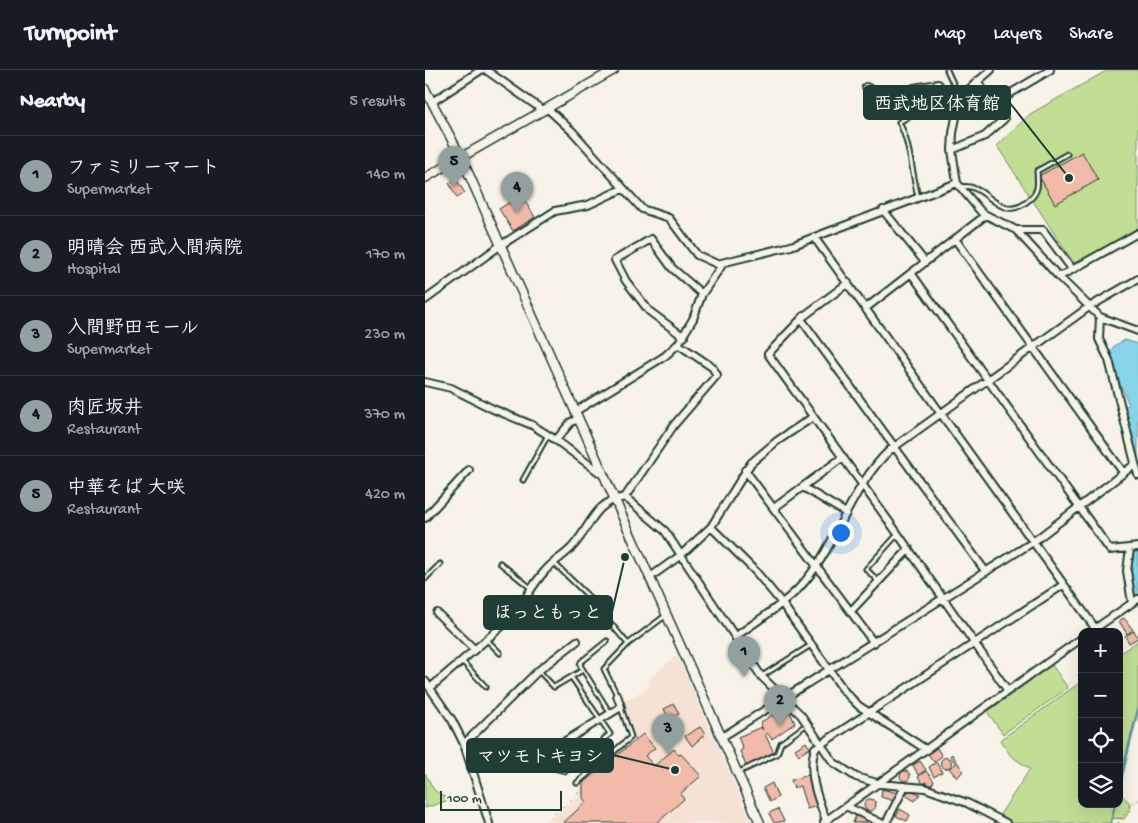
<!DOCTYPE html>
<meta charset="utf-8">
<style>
body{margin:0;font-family:"Gochi Hand","Klee One",sans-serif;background:#242831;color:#f1f3f6}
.controls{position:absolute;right:15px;bottom:15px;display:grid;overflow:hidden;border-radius:10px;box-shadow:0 5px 20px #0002}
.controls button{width:45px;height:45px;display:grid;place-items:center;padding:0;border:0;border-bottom:1px solid #363941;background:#171b24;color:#f1f3f6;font:25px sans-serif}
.scale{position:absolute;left:15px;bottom:12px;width:122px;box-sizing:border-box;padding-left:5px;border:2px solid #1f3d34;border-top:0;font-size:14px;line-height:18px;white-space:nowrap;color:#1f3d34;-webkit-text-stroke:4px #f7f3e8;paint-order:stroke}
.you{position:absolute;left:415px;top:462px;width:18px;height:18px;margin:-12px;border:4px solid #fff;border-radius:50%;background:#1a73e8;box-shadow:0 0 0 8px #1a73e833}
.badge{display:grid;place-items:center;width:32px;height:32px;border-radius:50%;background:#92a19f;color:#111;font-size:16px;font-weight:700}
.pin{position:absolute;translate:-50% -41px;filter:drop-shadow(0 1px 2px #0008)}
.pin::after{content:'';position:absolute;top:26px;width:18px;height:15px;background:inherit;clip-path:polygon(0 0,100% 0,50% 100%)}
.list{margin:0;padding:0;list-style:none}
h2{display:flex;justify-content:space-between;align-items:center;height:65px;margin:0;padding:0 20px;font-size:21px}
h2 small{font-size:16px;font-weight:400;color:#9ea1a6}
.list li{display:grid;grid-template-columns:32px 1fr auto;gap:15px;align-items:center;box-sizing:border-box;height:80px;padding:0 20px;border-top:1px solid #363941}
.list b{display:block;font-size:19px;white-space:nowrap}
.list p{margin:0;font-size:16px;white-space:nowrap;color:#9ea1a6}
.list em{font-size:16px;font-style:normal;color:#9ea1a6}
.icon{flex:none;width:28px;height:28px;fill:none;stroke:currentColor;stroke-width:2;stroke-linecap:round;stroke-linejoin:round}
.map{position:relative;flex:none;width:713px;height:753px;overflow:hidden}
header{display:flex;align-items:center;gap:30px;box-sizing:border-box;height:70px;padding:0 25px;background:#171b24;border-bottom:1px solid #363941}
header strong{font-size:24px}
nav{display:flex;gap:28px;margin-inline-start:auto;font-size:18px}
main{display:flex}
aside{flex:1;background:#171b24}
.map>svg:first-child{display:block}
.built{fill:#f6e2d5}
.green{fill:#c2de95;stroke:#708e64}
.water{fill:#87d3e7;stroke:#5d979f}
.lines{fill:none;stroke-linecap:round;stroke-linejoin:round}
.stream{stroke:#5d979f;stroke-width:2.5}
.building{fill:#f2baa9;stroke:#1f3d34}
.service-casing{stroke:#1f3d34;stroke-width:7}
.minor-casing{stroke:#1f3d34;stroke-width:10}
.tertiary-casing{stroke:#1f3d34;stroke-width:11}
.path{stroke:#1f3d34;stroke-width:1;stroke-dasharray:1 4;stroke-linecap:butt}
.service{stroke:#f7f3e8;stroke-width:3}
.minor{stroke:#f7f3e8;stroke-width:6}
.tertiary{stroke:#f7f3e8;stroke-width:8}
.leader{fill:none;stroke:#1f3d34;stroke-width:2}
.callout-dot{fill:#1f3d34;stroke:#f7f3e8;stroke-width:2}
.callout{fill:#1f3d34;stroke:#1f3d34;stroke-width:2}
.callout-label{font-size:18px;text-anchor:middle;font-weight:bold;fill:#fff}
</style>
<header>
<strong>Turnpoint</strong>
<nav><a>Map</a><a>Layers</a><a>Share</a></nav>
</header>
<main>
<aside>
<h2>Nearby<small>5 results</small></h2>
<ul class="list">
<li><span class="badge">1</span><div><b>ファミリーマート</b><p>Supermarket</p></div><em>140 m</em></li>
<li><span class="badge">2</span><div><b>明晴会 西武入間病院</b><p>Hospital</p></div><em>170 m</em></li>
<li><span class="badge">3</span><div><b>入間野田モール</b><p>Supermarket</p></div><em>230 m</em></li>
<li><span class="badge">4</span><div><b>肉匠坂井</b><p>Restaurant</p></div><em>370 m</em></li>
<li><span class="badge">5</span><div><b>中華そば 大咲</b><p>Restaurant</p></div><em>420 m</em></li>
</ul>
</aside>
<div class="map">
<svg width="713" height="753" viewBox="0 0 713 753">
<rect width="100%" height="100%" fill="#f7f3e8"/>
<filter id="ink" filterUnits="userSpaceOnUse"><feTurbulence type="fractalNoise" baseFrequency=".02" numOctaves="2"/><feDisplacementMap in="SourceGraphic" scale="10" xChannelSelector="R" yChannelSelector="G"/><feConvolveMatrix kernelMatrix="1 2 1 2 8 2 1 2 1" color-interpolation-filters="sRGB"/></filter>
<g filter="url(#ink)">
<path class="built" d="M252,585L326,751L325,753H121L155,725L154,714L208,667L197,632L225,617L222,611Z"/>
<path class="green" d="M683,0H713V158L652,193L648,192L572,76L605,44Z
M713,571V637L694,712V584Z
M627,595L643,618L578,664L562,642Z
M657,611V734H694V723L704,732L705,740L699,749L686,748L685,753H588L574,746L605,699L586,686L575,670Z
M0,703L9,720L24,730L0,738Z"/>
<path class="water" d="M700,270L713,274V387L712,385H708L697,337L704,335L683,284L690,275Z
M713,479V525L711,526H709L705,500L708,481Z"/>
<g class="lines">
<path class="stream" d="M694,718L713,640
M686,753L690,734"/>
</g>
<path class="building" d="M657,82L673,110L630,134L614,106Z
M31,109L40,123L32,128L24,113Z
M96,125L110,147L88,161L74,139Z
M699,548L708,560L702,564L694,551Z
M709,561L713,568L704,573L700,566Z
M249,634L254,644L244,649L239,639Z
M359,637L361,640L363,638L370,653L347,669L342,663L340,664L349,683L321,696L315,681L318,679L313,667L336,657L338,660L335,653Z
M275,657L280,664L267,676L260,666Z
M218,664L230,678L220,686L229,696L249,679L254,685L256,684L276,706L255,724L259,729L232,753H138L161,732L158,728V713Z
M381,672L385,678L374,685L370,679Z
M512,678L517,686L509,692L503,684Z
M527,684L538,701L532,708L524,698L531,694L525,686Z
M515.5 693a5.5 5.5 0 1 1 11 0a5.5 5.5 0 1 1-11 0Z
M495,691L501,700L493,705L488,695Z
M511,692L517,702L509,707L504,697Z
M475 706a5 5 0 1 1 10 0a5 5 0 1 1-10 0Z
M501,701L509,711L506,716L501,712L498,714L493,707Z
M383,705L392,736L382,739L375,716L369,718L366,710Z
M347,713L353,727L345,732L338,718Z
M457,719L472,723L469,731L456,727Z
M485,720L495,724L490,731L480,725Z
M439 735a6 6 0 1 1 12 0a6 6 0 1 1-12 0Z
M353,739L359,751L349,753L344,743Z
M475,739L485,745L482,751L471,746Z
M431,745L442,751L441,753H428Z"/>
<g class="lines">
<defs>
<path id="service" d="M522,0L536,31
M489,18L494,41L474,52C485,73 487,103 493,127
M537,117C562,112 575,156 604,130C614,122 613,114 612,101L642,84
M98,410L123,365
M75,493L107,519
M129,493L161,524L203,574
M0,509L15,494
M453,511L441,499L473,464
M61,569L75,583
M182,571L156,592L155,595L185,643
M37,591L61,617
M114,601L129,617L158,600
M337,606L386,575
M147,608L185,664L179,669
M192,625L179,599L203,574L240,546
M44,687L73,682L140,701L161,685
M314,702L352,684L356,673L378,657
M152,713L206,667L196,638"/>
<path id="minor" d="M61,0L119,41
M566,0L543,20L533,37L528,63L527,80L532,113L557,143L591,160H618L647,199
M441,17L466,30L489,18L513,14L533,37
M7,32L56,0
M571,37L586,23L625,0
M123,39L148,62L217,139L244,148L272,185L292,194L366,176L532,113
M527,80L560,66L579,49L552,11
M458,140L500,192
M591,160L634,207L675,247L713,261
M389,167L670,558
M530,169L698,402
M486,203L685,480L713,477
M634,207L713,163
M423,213L379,246L343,284L473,464L583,621
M0,230L76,175L130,141L163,135L197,119
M441,238L561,145
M675,247L674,269L684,290L713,405
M376,249L561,502
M259,267L224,241L201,211L190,190L226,169L247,198L277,224
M0,312L26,318L68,339L107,355L131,370L178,405
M151,341L240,286L253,274L268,249L277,224L297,195
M131,370L146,352L154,349
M320,400L449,573
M378,417L421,443
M200,427L249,355L292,305L287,297L253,274
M349,438L418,387
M0,448L44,400
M286,457L331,502L356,532L420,622L434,636L502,680
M705,478L702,501L707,533
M224,508L256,485L286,457L326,393L352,371L388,347
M426,541L484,479
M12,543L49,579
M665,562L713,529
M310,567C330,552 357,536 374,518C412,478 424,418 465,380L664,237L713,209
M0,611L27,650L39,674L64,753
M5,618L83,551C98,535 106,516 120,501C128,491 141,485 149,475C167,454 169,432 200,427L240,461L336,606L376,645L408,692L431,707L455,714L500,718L542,733L581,753
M297,667L608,472L709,395
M39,674L113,601L152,571
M117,693L137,673L196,637L192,625
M423,737L456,753
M399,752L657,568
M402,753C393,729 382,704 390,678L638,515
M461,753L480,716"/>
<path id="tertiary" d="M0,19L37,89L335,753
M0,108L189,0"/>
</defs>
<use href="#service" class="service-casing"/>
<use href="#minor" class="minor-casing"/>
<use href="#tertiary" class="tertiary-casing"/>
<path class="path" d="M119,753L153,724V720
M693,753L706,734L713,730"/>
<use href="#service" class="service"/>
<use href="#minor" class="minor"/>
<use href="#tertiary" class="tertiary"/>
</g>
</g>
<path class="leader" d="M644 108L585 33M200 487L187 542M250 700L188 685"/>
<g class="callout-dot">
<circle cx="644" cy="108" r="5"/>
<circle cx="200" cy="487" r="5"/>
<circle cx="250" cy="700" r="5"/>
</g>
<g class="callout">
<rect x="439" y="16" width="146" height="33" rx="5"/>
<rect x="59" y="526" width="128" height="33" rx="5"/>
<rect x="42" y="669" width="146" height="33" rx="5"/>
</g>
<g class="callout-label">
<text x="512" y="39">西武地区体育館</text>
<text x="123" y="548">ほっともっと</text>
<text x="115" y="692">マツモトキヨシ</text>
</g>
</svg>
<div class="controls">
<button>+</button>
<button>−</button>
<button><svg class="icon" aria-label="locate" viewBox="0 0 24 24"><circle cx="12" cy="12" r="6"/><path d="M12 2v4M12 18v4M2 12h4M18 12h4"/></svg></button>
<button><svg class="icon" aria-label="layers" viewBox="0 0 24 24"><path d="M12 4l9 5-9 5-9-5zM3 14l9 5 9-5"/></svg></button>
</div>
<div class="scale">100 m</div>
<div class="you"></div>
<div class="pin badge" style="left:319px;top:607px">1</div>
<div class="pin badge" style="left:355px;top:656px">2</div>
<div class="pin badge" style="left:243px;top:684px">3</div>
<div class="pin badge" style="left:92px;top:143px">4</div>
<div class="pin badge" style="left:29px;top:117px">5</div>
</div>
</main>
